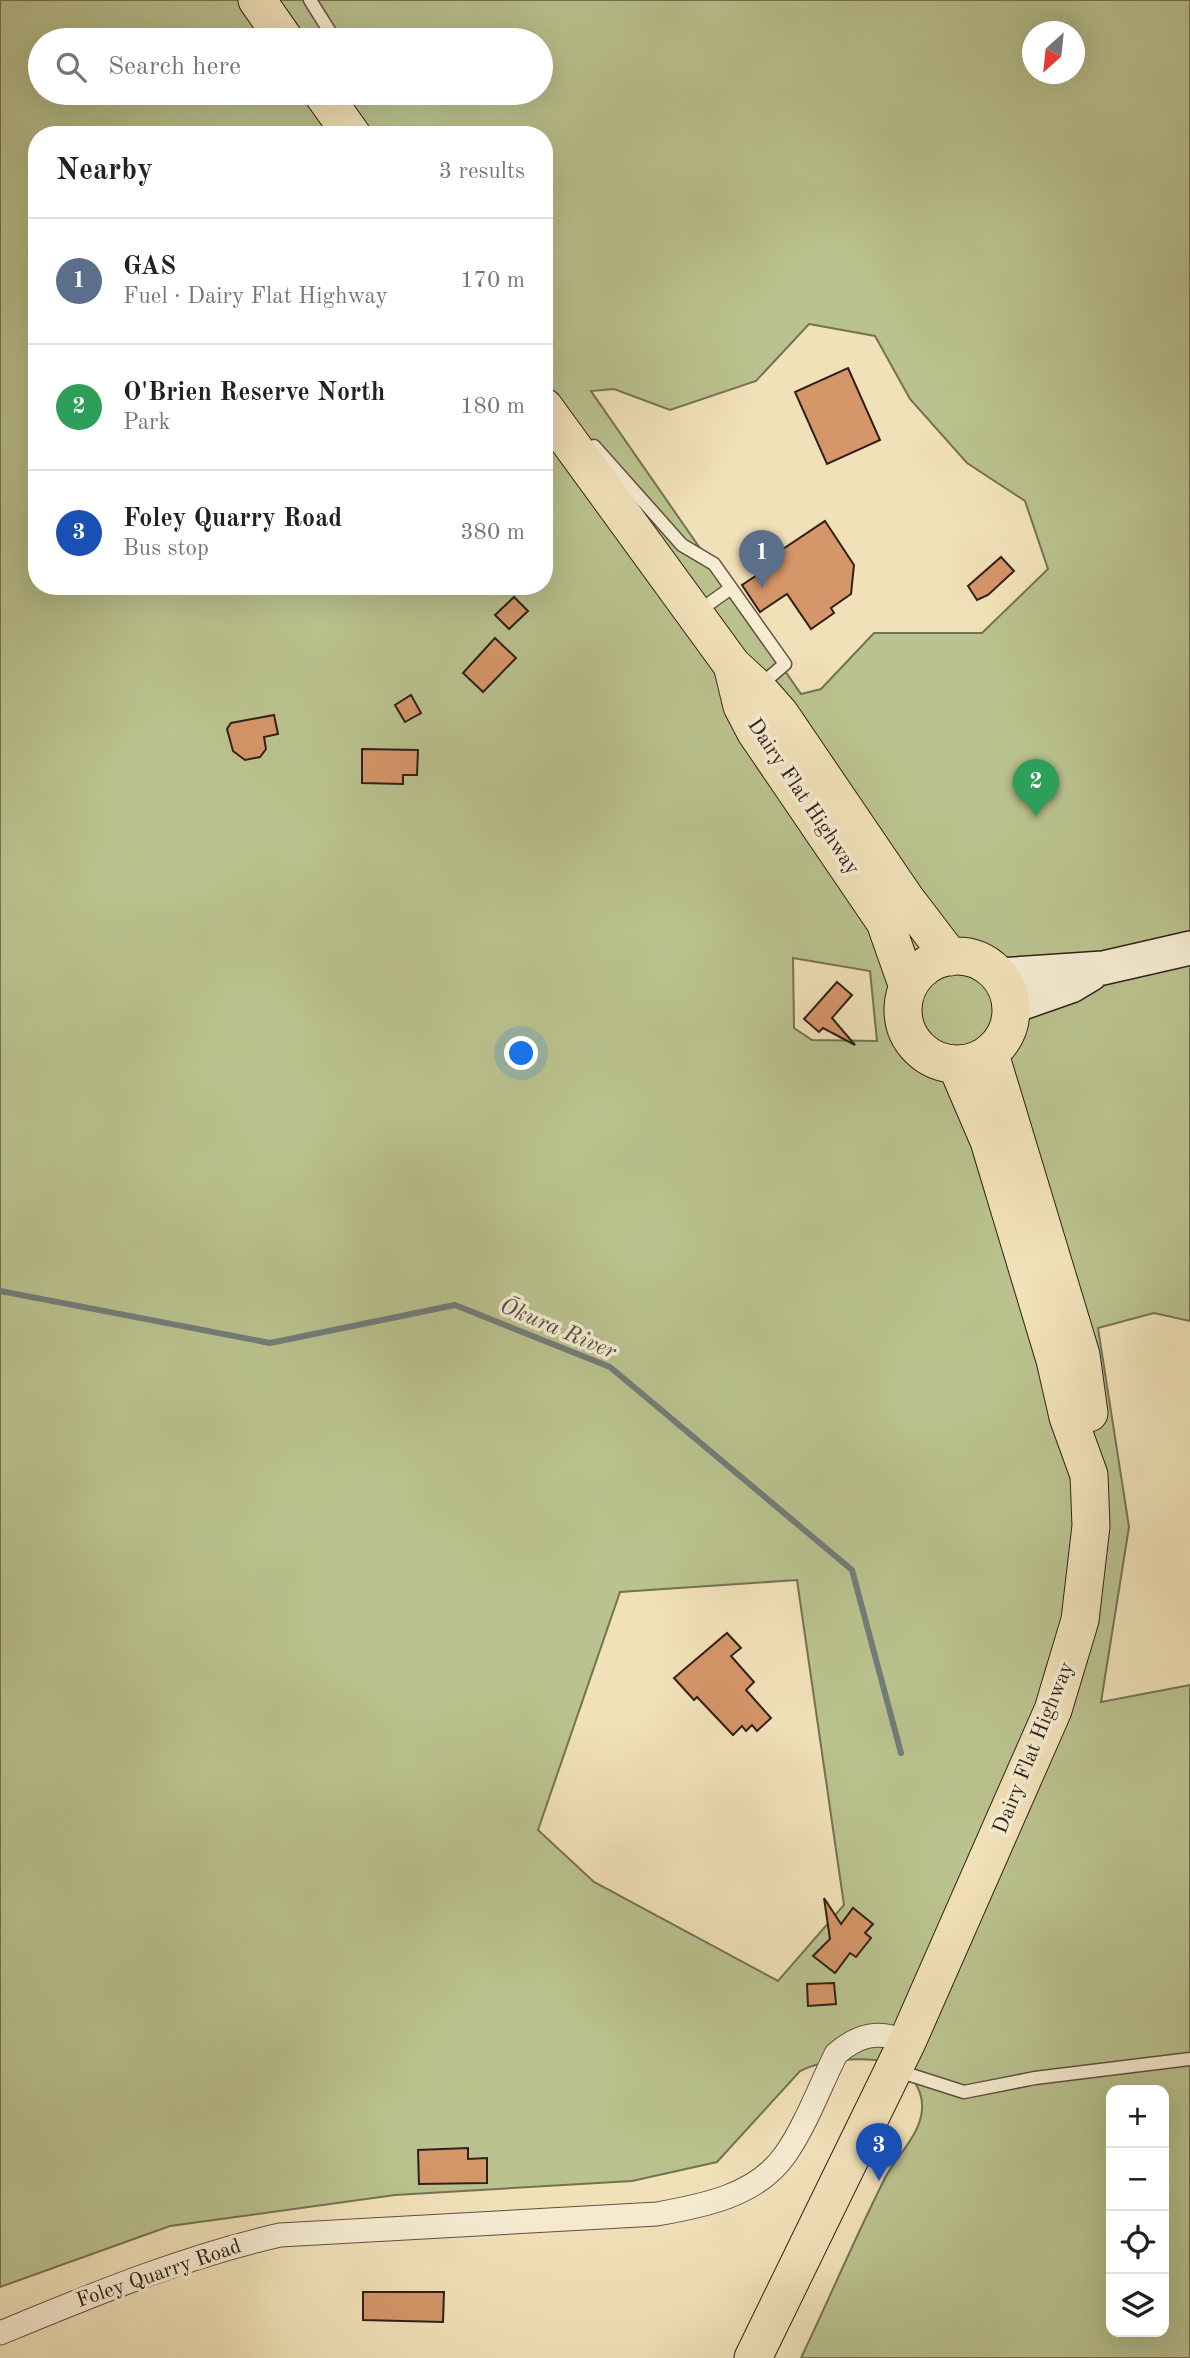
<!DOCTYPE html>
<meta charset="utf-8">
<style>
body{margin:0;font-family:"Old Standard TT",serif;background:#f2f2f2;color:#202124}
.controls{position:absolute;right:21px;bottom:21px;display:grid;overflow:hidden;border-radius:14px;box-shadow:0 7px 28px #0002}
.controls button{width:63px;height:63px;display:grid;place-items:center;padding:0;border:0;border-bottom:2px solid #e0e0e0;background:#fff;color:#202124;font:35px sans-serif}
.compass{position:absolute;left:1022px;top:21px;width:63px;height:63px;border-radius:50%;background:#fff;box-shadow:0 7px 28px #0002;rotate:207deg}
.you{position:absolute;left:522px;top:1054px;width:24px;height:24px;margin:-18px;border:5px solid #fff;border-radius:50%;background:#1a73e8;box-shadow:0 0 0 10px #1a73e833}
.badge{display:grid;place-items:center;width:46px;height:46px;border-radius:50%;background:#ea580c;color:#fff;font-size:23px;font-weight:700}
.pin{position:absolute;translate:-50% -58px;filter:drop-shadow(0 2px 4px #0008)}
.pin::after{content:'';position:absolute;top:37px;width:24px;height:21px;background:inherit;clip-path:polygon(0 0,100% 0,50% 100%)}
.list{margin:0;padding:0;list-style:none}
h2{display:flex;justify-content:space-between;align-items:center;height:91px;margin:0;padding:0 28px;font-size:30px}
h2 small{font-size:23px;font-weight:400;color:#757577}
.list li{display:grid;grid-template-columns:46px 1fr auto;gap:21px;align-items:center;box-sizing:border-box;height:126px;padding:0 28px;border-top:2px solid #e0e0e0}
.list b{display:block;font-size:26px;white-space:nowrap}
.list p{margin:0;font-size:23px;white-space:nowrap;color:#757577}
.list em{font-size:23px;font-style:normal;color:#757577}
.icon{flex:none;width:38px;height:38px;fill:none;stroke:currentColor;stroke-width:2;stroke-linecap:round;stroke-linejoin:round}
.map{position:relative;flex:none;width:1190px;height:2358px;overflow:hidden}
.search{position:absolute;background:#fff;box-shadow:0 7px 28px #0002;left:28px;top:28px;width:525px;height:77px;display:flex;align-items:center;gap:18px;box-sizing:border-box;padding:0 24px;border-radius:38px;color:#757577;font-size:26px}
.panel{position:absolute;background:#fff;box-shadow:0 7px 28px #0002;left:28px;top:126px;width:525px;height:469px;border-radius:28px}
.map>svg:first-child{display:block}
.green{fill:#bac38f;stroke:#757254;stroke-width:2;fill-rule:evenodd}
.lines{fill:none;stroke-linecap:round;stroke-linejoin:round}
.stream{stroke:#727d79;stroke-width:6}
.building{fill:#d59669;stroke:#30201a;stroke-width:2}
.service-casing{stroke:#605042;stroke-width:15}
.minor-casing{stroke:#605042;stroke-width:25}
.secondary-casing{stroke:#30201a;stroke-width:36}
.primary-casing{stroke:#30201a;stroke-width:39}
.service{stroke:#f6ecd2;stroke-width:12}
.minor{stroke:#f6ecd2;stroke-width:23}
.secondary{stroke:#f6ecd2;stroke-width:33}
.primary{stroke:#f1e1b9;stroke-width:37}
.labels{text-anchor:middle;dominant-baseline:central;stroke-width:7;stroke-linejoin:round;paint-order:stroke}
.street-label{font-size:21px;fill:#30201a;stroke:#f6ecd2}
.water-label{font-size:23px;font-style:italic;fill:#514e4a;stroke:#f6ecd2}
</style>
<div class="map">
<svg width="1190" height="2358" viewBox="0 0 1190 2358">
<rect width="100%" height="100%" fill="#f1e1b9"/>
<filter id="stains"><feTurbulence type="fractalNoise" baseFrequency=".00286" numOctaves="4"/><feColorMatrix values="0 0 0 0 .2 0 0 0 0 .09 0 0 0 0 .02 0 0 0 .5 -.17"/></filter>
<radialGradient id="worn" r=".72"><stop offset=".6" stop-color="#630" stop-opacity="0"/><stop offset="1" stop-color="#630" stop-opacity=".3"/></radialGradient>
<path class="green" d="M0,0H1190V1321L1154,1313L1098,1328L1129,1527L1101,1702L1190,1685V2358H801C829,2299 855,2238 884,2180C895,2157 920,2136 922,2110C924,2088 906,2064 883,2061C859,2057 821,2060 800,2071L717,2162L632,2181L395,2195L170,2226L0,2287ZM1032,32H1074V74H1032ZM40,40H541V93H40ZM37,135H544V586H37ZM809,324L875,336L910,399L967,463L1025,501L1048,569L982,633H874L821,689L801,694L591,391L614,389L670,410L756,381ZM793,958L870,971L877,1041L812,1040L794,1028ZM797,1580L844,1905L778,1981L594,1882L538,1830L620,1592ZM1111,2090H1164V2332H1111Z"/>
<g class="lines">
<path class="stream" d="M0,1291L270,1343L455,1305L610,1367L852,1570L901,1753"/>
</g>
<path class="building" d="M848,368L880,440L827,464L795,392Z
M825,521L854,565L851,594L831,608L834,613L811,629L787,594L760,612L742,585L769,567L765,561Z
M1001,557L1014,571L988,595L977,600L968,586Z
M514,597L528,611L509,629L495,615Z
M495,638L516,658L483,692L463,673Z
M411,695L421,713L405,722L395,705Z
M274,715L278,734L264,737L266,749L260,757L245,760L233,751L227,729L231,723Z
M362,749L418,750L417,775H403V784L362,783Z
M837,982L852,995L832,1018L855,1045L823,1028L819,1032L804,1019Z
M727,1633L741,1648L731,1656L754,1682L746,1690L771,1718L757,1731L752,1725L746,1731L742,1726L733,1735L697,1697L694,1700L674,1678Z
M824,1898L841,1924L853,1908L873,1924L865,1933L871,1938L856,1957L850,1953L835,1973L813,1956L830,1939Z
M834,1983L836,2004L808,2006L807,1984Z
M468,2148V2159L487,2158V2183L419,2184L418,2150Z
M363,2292H444L443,2322L363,2320Z"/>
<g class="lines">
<defs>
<path id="service" d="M310,0L335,40
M594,446L682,545L714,564L785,664L758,687
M696,613L731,588
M895,2070L964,2092L1035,2078L1190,2059"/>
<path id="minor" d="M0,2333C92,2295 183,2257 280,2235L657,2214C702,2206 756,2196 785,2155C805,2127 820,2086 836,2054C859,2034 879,2030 907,2042"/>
<path id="secondary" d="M998,975L1103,968L1190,948
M1011,1007L1071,986L1091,974"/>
<path id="primary" d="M257,0L285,40
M322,93L352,135
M544,407L732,665L742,706L755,731L885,922L908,987
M733,666L757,688L780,714L905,898L950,957
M903 1010a54 54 0 1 1 108 0a54 54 0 1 1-108 0Z
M990,1054L1081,1355L1089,1413
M753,2358L907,2042L1053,1710L1080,1620L1091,1526L1089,1475L1068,1417L1055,1360L989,1141L956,1064"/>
</defs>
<use href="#service" class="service-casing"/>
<use href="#minor" class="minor-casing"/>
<use href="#secondary" class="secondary-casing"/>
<use href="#primary" class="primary-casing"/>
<use href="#service" class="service"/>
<use href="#minor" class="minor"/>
<use href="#secondary" class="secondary"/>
<use href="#primary" class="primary"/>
</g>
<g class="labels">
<g class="street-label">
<text transform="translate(803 797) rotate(56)">Dairy Flat Highway</text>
<text transform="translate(1034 1748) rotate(-68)">Dairy Flat Highway</text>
<text transform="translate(159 2274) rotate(-19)">Foley Quarry Road</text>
</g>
<g class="water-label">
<text transform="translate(558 1329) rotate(23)">Ōkura River</text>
</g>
</g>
<rect width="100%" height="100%" filter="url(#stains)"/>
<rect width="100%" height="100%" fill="url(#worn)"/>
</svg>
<div class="controls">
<button>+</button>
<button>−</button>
<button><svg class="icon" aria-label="locate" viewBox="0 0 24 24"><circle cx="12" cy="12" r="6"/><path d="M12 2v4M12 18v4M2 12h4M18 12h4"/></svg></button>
<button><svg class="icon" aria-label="layers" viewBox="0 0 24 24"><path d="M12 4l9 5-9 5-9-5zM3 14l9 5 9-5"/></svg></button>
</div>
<svg class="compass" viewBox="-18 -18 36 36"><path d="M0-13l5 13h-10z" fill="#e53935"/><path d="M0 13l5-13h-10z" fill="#757577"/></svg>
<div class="you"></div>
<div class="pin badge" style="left:762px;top:588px;background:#5c6f8a">1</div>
<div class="pin badge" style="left:1036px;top:817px;background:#2e9e5b">2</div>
<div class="pin badge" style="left:879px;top:2181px;background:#1a4fb4">3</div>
<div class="search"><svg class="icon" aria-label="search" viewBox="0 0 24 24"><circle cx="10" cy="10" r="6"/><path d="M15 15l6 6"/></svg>Search here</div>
<section class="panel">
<h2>Nearby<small>3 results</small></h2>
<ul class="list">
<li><span class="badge" style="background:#5c6f8a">1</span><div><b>GAS</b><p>Fuel · Dairy Flat Highway</p></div><em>170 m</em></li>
<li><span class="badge" style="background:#2e9e5b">2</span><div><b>O'Brien Reserve North</b><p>Park</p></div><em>180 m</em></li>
<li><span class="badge" style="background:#1a4fb4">3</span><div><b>Foley Quarry Road</b><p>Bus stop</p></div><em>380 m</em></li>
</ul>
</section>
</div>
